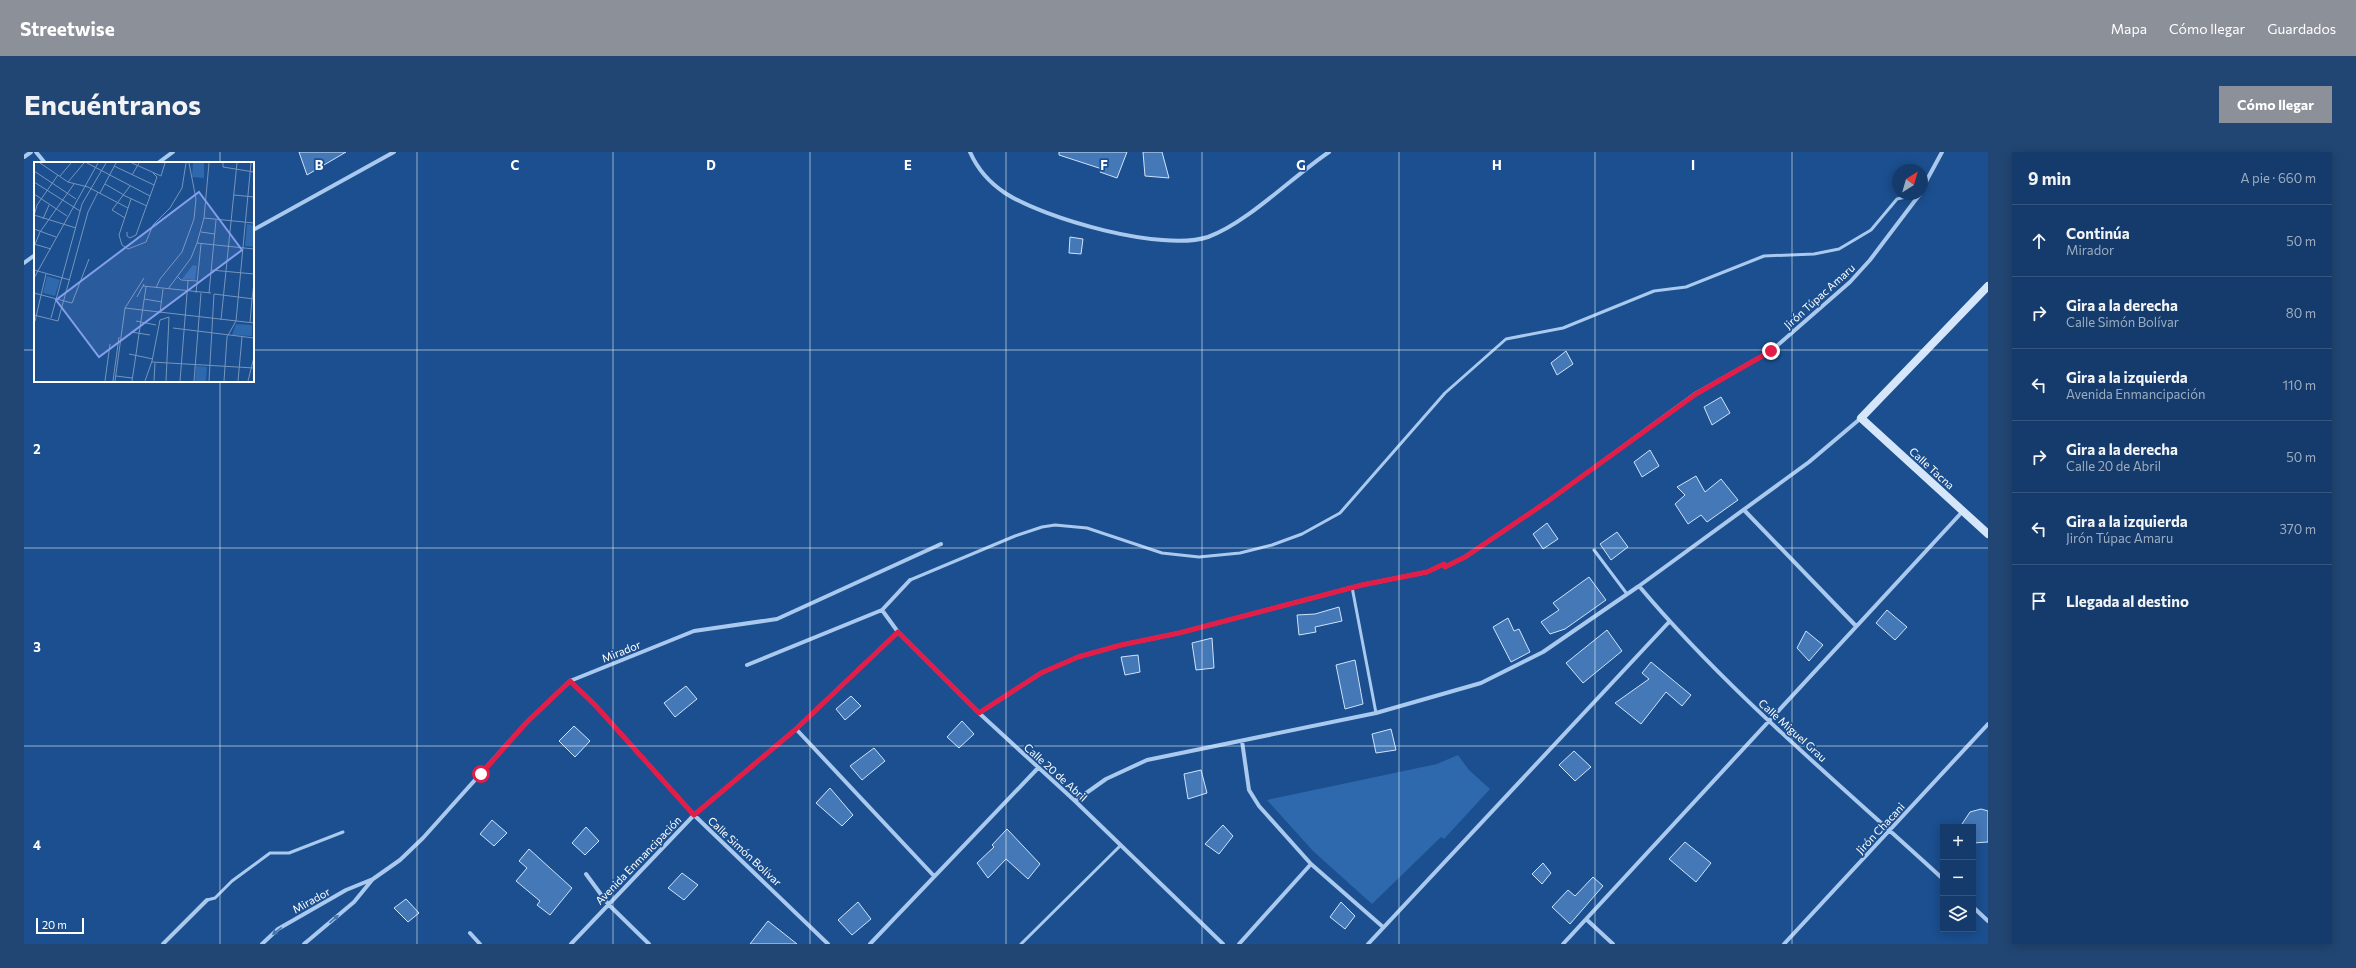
<!DOCTYPE html>
<html lang="es">
<meta charset="utf-8">
<style>
body{margin:0;font-family:Commissioner,sans-serif;background:#214673;color:#f1f3f6}
.controls{position:absolute;right:12px;bottom:12px;display:grid;overflow:hidden;border-radius:0px;box-shadow:0 2px 10px #0003}
.controls button{width:36px;height:36px;display:grid;place-items:center;padding:0;border:0;border-bottom:1px solid #33557e;background:#143b6b;color:#f1f3f6;font:20px sans-serif}
.compass{position:absolute;left:1868px;top:12px;width:36px;height:36px;border-radius:50%;background:#143b6b;box-shadow:0 2px 10px #0003;rotate:37deg}
.scale{position:absolute;left:12px;bottom:10px;width:48px;box-sizing:border-box;padding-left:4px;border:2px solid #fff;border-top:0;font-size:11px;line-height:14px;white-space:nowrap;color:#fff;-webkit-text-stroke:3px #1b4f8f;paint-order:stroke}
.stop{position:absolute;width:12px;height:12px;margin:-9px;border:3px solid #e11d48;border-radius:50%;background:#fff}
.stop.end{background:#e11d48;border-color:#fff;box-shadow:0 1px 4px #0008}
.list{margin:0;padding:0;list-style:none}
h2{display:flex;justify-content:space-between;align-items:center;height:52px;margin:0;padding:0 16px;font-size:17px}
h2 small{font-size:13px;font-weight:400;color:#9dadc1}
.list li{display:grid;grid-template-columns:26px 1fr auto;gap:12px;align-items:center;box-sizing:border-box;height:72px;padding:0 16px;border-top:1px solid #33557e}
.list b{display:block;font-size:15px;white-space:nowrap}
.list p{margin:0;font-size:13px;white-space:nowrap;color:#9dadc1}
.list em{font-size:13px;font-style:normal;color:#9dadc1}
.icon{flex:none;width:22px;height:22px;fill:none;stroke:currentColor;stroke-width:2;stroke-linecap:round;stroke-linejoin:round}
.map{position:relative;flex:none;width:1964px;height:792px;overflow:hidden;border-radius:0px}
header{display:flex;align-items:center;gap:24px;box-sizing:border-box;height:56px;padding:0 20px;background:#8c9099;color:#fff}
header strong{font-size:19px}
nav{display:flex;gap:22px;margin-inline-start:auto;font-size:14px}
.intro{display:flex;align-items:center;justify-content:space-between;box-sizing:border-box;height:96px;padding:0 24px}
h1{margin:0;font-size:28px}
.button{padding:10px 18px;border-radius:0px;background:#8c9099;color:#fff;font-size:14px;font-weight:700}
main{display:flex;gap:24px;padding:0 24px}
aside{flex:1;background:#143b6b;border-radius:0px;box-shadow:0 2px 10px #0003}
.map>svg:first-child{display:block}
.green{fill:#2e69ad}
.building{fill:#4478b7;stroke:#cfe3fa}
.lines{fill:none;stroke-linecap:round;stroke-linejoin:round}
.lane{stroke:#a9c9ee;stroke-width:3}
.street{stroke:#a9c9ee;stroke-width:4}
.secondary{stroke:#d6e6fa;stroke-width:8}
.oneway{fill:#4674ac}
.route{stroke:#e11d48;stroke-width:5}
.grid{fill:none;stroke:#fff;stroke-width:1;stroke-opacity:0.55}
.labels{text-anchor:middle;dominant-baseline:central;stroke-width:3.5;stroke-linejoin:round;paint-order:stroke}
.street-label{font-size:11px;fill:#fff;stroke:#1b4f8f}
.inset-road{fill:none;stroke:#7695bc;stroke-width:1}
.view{fill:#839eea;fill-opacity:0.15;stroke:#839eea;stroke-width:2}
.inset-edge{fill:none;stroke:#fff;stroke-width:2}
.grid-label{font-size:13px;text-anchor:middle;font-weight:bold;fill:#fff;stroke:#1b4f8f;stroke-width:3.5;stroke-linejoin:round;paint-order:stroke}
</style>
<header>
<strong>Streetwise</strong>
<nav><a>Mapa</a><a>Cómo llegar</a><a>Guardados</a></nav>
</header>
<div class="intro"><h1>Encuéntranos</h1><a class="button">Cómo llegar</a></div>
<main>
<div class="map">
<svg width="1964" height="792" viewBox="0 0 1964 792">
<rect width="100%" height="100%" fill="#1b4f8f"/>
<path class="green" d="M1434,603L1445,618L1466,637L1420,687L1417,685L1348,752L1289,699L1243,648L1413,612Z"/>
<path class="building" d="M275,0H322L283,23Z
M1035,0H1103L1093,26L1076,20L1078,17L1035,3Z
M1119,0H1138L1145,26L1121,24Z
M1046,85L1059,87L1057,102L1045,101Z
M1542,199L1549,212L1533,223L1527,211Z
M1697,245L1706,261L1688,273L1680,255Z
M1626,298L1635,314L1618,325L1610,310Z
M1672,324L1681,340L1697,327L1714,348L1683,370L1677,363L1664,372L1651,352L1661,343L1653,335Z
M1523,371L1534,387L1519,397L1509,382Z
M1593,380L1604,395L1587,408L1576,392Z
M1565,425L1582,448L1541,477L1526,482L1517,470L1535,458L1529,451Z
M1315,455L1318,469L1291,475L1292,480L1275,483L1273,463L1291,462Z
M1863,458L1883,475L1871,488L1852,471Z
M1484,466L1490,479L1495,477L1506,500L1487,510L1469,475Z
M1583,478L1598,499L1559,531L1542,511Z
M1782,479L1799,493L1785,509L1773,496Z
M1188,486L1190,516L1172,518L1168,491Z
M1114,503L1116,520L1101,523L1097,505Z
M1331,508L1339,552L1321,557L1312,513Z
M1627,510L1667,543L1658,554L1642,540L1617,572L1591,551L1625,527L1618,521Z
M662,534L673,547L651,565L640,551Z
M827,544L837,554L821,568L812,557Z
M938,569L950,582L935,596L923,585Z
M550,574L566,589L551,605L535,589Z
M1367,577L1372,598L1352,601L1348,582Z
M850,596L861,609L838,628L826,614Z
M1550,599L1567,615L1551,629L1535,613Z
M1177,618L1183,641L1164,647L1160,622Z
M806,636L829,663L818,674L792,651Z
M1957,657L1964,659V690L1949,691V675H1936L1946,660Z
M468,668L483,681L470,694L456,682Z
M1199,673L1209,684L1195,702L1181,692Z
M562,675L575,689L561,703L548,691Z
M983,677L1016,712L1004,727L982,707L964,726L953,711L970,695L968,693Z
M1661,690L1687,711L1672,730L1645,707Z
M505,697L548,736L526,763L513,753L516,749L492,729L503,716L495,709Z
M1519,711L1527,721L1518,732L1508,722Z
M658,721L674,733L660,748L644,736Z
M1569,725L1579,734L1546,772L1528,755L1544,738L1551,744Z
M382,747L395,761L384,770L370,756Z
M834,750L847,767L828,783L814,768Z
M1317,750L1331,764L1321,777L1306,765Z
M744,769L773,792H726Z"/>
<g class="lines">
<path class="lane" d="M1570,398L1603,442
M886,428L991,384L1018,375L1031,373L1063,376L1138,401L1175,405L1216,401L1248,393L1278,382L1316,361L1421,241L1482,187L1539,176L1630,139L1662,135L1740,104L1790,102L1815,97L1847,78L1873,47L1895,42
M1328,435L1352,561
M183,748L191,746L208,729L246,701H265L319,680
M997,792L1096,694"/>
<path class="street" d="M12,0L21,11
M946,0C953,16 966,31 981,41C1021,67 1138,100 1184,85C1223,71 1268,25 1305,0
M0,5L7,0
M134,11L149,0
M1898,37L1918,0
M229,78L370,0
M0,111L11,103
M1720,358L1832,474
M1615,434C1704,540 1817,633 1919,727
M858,458L874,480L955,561L1051,649L1199,792
M723,513L858,458L886,428
M546,529L571,553L670,663L804,792
M955,561L1017,521L1054,505L1097,493L1155,481L1338,433L1403,420L1420,412L1421,415L1441,405L1524,349L1671,242L1747,199L1826,130L1846,108L1896,42
M772,577L910,724
M1218,589L1225,638L1235,654L1287,712L1359,775
M1051,649L1082,627L1123,608L1352,561L1457,531L1519,500L1615,434L1785,310L1837,266
M562,722L584,752L625,792
M1949,755L1964,769
M1562,767L1589,792
M446,781L456,792
M139,792L183,748
M238,792L254,777L322,738L349,727L376,708L399,686L502,571L546,529L670,479L753,467L917,392
M280,792L330,750L348,728
M547,792L670,663L772,577L874,480
M846,792L1014,616
M1215,792L1287,712
M1344,792L1645,470
M1539,792L1939,359
M1760,792L1964,572"/>
<path class="secondary" d="M1964,134L1837,266L1964,382"/>
</g>
<defs><path id="oneway-solid" d="M-6-.8H1V-3.2L6.5 0L1 3.2V.8H-6Z"/></defs>
<g class="oneway">
<use href="#oneway-solid" transform="translate(310 767) rotate(-40)"/>
<use href="#oneway-solid" transform="translate(253 779) rotate(143)"/>
</g>
<g class="lines">
<path class="route" d="M457,622L502,571L546,529L571,553L670,663L772,577L874,480L955,561L1017,521L1054,505L1097,493L1155,481L1338,433L1403,420L1420,412L1421,415L1441,405L1524,349L1672,242L1747,199"/>
</g>
<path class="grid" d="M196,0V11M393,0V792M589,0V792M786,0V792M982,0V792M1178,0V792M1375,0V792M1571,0V792M1768,0V792M0,198H11M229,198H1964M196,229V792M0,396H1964M0,594H1964"/>
<g class="labels">
<g class="street-label">
<text transform="translate(1795 144) rotate(-42)">Jirón Túpac Amaru</text>
<text transform="translate(1908 316) rotate(42)">Calle Tacna</text>
<text transform="translate(597 499) rotate(-22)">Mirador</text>
<text transform="translate(1769 578) rotate(42)">Calle Miguel Grau</text>
<text transform="translate(1032 620) rotate(42)">Calle 20 de Abril</text>
<text transform="translate(1856 676) rotate(-47)">Jirón Chacani</text>
<text transform="translate(721 699) rotate(43)">Calle Simón Bolívar</text>
<text transform="translate(614 708) rotate(-46)">Avenida Enmancipación</text>
<text transform="translate(287 748) rotate(-29)">Mirador</text>
</g>
</g>
<g transform="translate(10 10)">
<rect width="220" height="220" fill="#1b4f8f"/>
<path d="M159,1H170V16L158,15ZM213,62L220,63V85L211,84ZM159,103L163,104L161,118L148,117ZM13,114L26,118L21,134L9,131ZM202,162L218,163V174L198,173ZM162,204L173,205L172,219H161Z" fill="#2e69ad"/>
<path class="inset-road" d="M6,1L34,20L54,25L94,46M53,1L116,34M98,1L127,14L131,1M189,1V5L220,10M80,4L120,23M0,9L42,37M98,13L105,1M26,14L37,1M0,20L46,49M34,20L50,1M71,22L90,33M66,31L82,1M0,32L33,54M89,33L113,44M200,33L220,35M97,37L85,73L88,83L94,87L112,80L119,63L136,46L148,26L152,1M0,53L42,66M0,54L3,43L24,13M91,56L78,48L96,24M170,56L220,61M9,57L15,43M0,67L22,75M93,70V74L96,76L102,73L123,15L119,11M167,70L181,72M163,81L220,87M0,82L17,87M0,85L6,70L40,22M0,108L36,118M177,108L220,112M143,114L147,118L163,119M0,116L64,1M109,124L177,131M122,126L126,117L148,90L160,57L162,37L155,1M134,127L157,96L163,81L170,56L175,1M0,131L38,141L55,97M162,131L167,82M175,131L182,58M103,135L110,122M110,137L128,140M218,137L220,121M91,146L220,161M126,151L129,127M0,153L24,159L54,50L64,30M17,156L48,42L72,1M187,158L203,1M1,159L12,112M102,159L122,163M216,161L218,137M139,166L220,176M97,170L116,173M95,192L119,197M118,200L220,206M82,214L98,216M71,219L76,182M79,219L85,175M81,219L91,146L110,116M98,219L112,125M111,219L118,199L126,158L135,155M120,219L121,201M132,219L135,155M146,219L154,119M160,219L167,131M175,219L180,132L220,137M190,219L193,175L202,159L217,1M204,219L208,175M214,219L220,195"/>
<path class="view" d="M165,30L208,88L65,195L22,138Z"/>
<rect width="220" height="220" class="inset-edge"/>
</g>
<g class="grid-label">
<text x="295" y="18">B</text>
<text x="491" y="18">C</text>
<text x="687" y="18">D</text>
<text x="884" y="18">E</text>
<text x="1080" y="18">F</text>
<text x="1277" y="18">G</text>
<text x="1473" y="18">H</text>
<text x="1669" y="18">I</text>
<text x="13" y="302">2</text>
<text x="13" y="500">3</text>
<text x="13" y="698">4</text>
</g>
</svg>
<div class="controls">
<button>+</button>
<button>−</button>
<button><svg class="icon" aria-label="layers" viewBox="0 0 24 24"><path d="M12 4l9 5-9 5-9-5zM3 14l9 5 9-5"/></svg></button>
</div>
<svg class="compass" viewBox="-18 -18 36 36"><path d="M0-13l5 13h-10z" fill="#e53935"/><path d="M0 13l5-13h-10z" fill="#9dadc1"/></svg>
<div class="scale">20 m</div>
<div class="stop" style="left:457px;top:622px"></div>
<div class="stop end" style="left:1747px;top:199px"></div>
</div>
<aside>
<h2>9 min<small>A pie · 660 m</small></h2>
<ul class="list">
<li><svg class="icon" aria-label="ahead" viewBox="0 0 24 24"><path d="M12 20V5M6 11l6-6 6 6"/></svg><div><b>Continúa</b><p>Mirador</p></div><em>50 m</em></li>
<li><svg class="icon" aria-label="right" viewBox="0 0 24 24"><path d="M7 20v-9h11M14 6l5 5-5 5"/></svg><div><b>Gira a la derecha</b><p>Calle Simón Bolívar</p></div><em>80 m</em></li>
<li><svg class="icon" aria-label="left" viewBox="0 0 24 24"><path d="M17 20v-9H6M10 6l-5 5 5 5"/></svg><div><b>Gira a la izquierda</b><p>Avenida Enmancipación</p></div><em>110 m</em></li>
<li><svg class="icon" aria-label="right" viewBox="0 0 24 24"><path d="M7 20v-9h11M14 6l5 5-5 5"/></svg><div><b>Gira a la derecha</b><p>Calle 20 de Abril</p></div><em>50 m</em></li>
<li><svg class="icon" aria-label="left" viewBox="0 0 24 24"><path d="M17 20v-9H6M10 6l-5 5 5 5"/></svg><div><b>Gira a la izquierda</b><p>Jirón Túpac Amaru</p></div><em>370 m</em></li>
<li><svg class="icon" aria-label="arrive" viewBox="0 0 24 24"><path d="M6 21V4h12l-3 4 3 4H6"/></svg><div><b>Llegada al destino</b></div></li>
</ul>
</aside>
</main>
